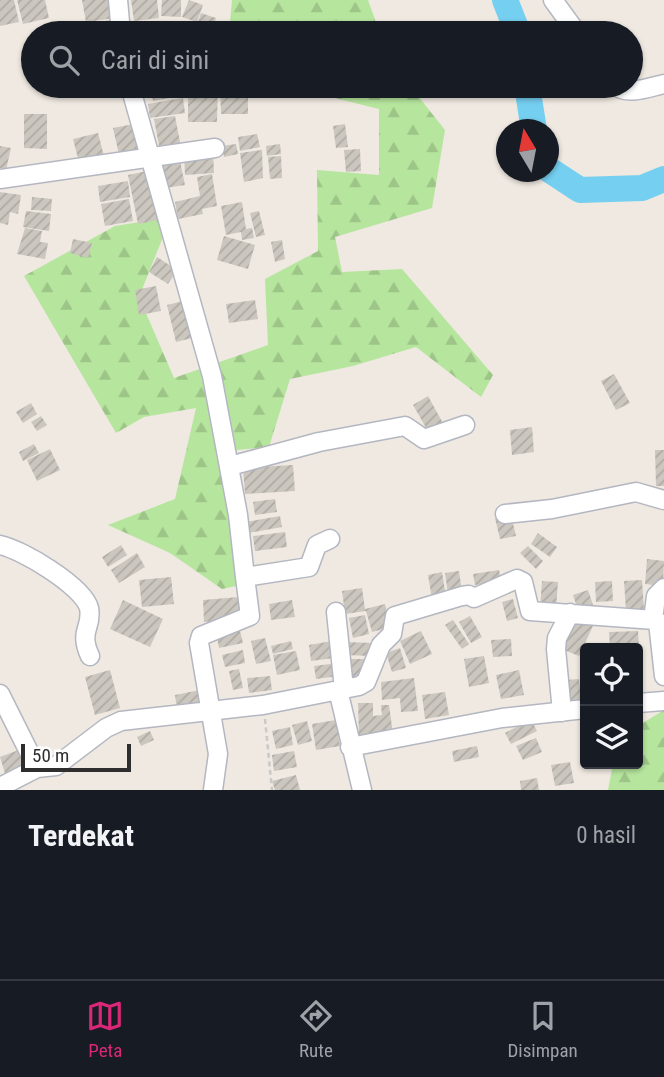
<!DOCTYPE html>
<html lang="id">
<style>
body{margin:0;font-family:"Roboto Condensed",sans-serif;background:#20242c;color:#f1f3f6}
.controls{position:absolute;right:21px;bottom:21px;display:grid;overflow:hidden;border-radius:7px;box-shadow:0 2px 5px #0004}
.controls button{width:63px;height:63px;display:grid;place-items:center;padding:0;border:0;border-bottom:2px solid #363941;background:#171b24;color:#f1f3f6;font:35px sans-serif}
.compass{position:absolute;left:496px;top:119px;width:63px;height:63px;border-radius:50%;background:#171b24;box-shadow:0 2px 5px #0004;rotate:350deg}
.scale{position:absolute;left:21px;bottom:18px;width:110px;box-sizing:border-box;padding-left:7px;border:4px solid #2e2e2e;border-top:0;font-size:19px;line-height:24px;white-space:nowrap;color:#2e2e2e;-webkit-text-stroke:5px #fff;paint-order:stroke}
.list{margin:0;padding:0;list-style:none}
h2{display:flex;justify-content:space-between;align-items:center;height:91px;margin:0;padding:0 28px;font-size:30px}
h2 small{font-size:23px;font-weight:400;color:#9ea1a6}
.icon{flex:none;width:38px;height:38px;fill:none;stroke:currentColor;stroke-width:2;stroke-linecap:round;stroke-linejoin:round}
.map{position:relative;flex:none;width:664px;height:790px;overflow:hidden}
.search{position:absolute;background:#171b24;box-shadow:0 2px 5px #0004;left:21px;right:21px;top:21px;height:77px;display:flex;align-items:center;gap:18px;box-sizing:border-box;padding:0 24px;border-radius:38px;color:#9ea1a6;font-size:26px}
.sheet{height:189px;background:#171b24}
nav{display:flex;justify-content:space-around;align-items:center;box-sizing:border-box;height:98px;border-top:2px solid #363941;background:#171b24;font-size:19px;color:#9ea1a6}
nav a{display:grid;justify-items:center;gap:4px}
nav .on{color:#db2777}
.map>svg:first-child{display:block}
.forest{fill:url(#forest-firs)}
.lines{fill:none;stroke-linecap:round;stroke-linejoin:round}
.river{stroke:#75cff0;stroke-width:26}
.building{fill:url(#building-hatch)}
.street-casing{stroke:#b4b7c1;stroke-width:21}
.path{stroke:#c9c9c9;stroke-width:2.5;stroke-dasharray:5 3.5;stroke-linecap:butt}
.street{stroke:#fff;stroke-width:18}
</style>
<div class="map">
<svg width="664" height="790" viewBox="0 0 664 790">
<defs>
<pattern id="forest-firs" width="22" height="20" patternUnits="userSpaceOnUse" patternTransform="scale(1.75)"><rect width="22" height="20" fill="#b6e59e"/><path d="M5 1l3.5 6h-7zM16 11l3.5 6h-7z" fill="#9dc588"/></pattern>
<pattern id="building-hatch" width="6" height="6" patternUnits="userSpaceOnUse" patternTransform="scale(1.75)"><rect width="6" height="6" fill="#cbc7bf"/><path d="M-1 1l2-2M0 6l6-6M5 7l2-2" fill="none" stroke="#afaba4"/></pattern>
</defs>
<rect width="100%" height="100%" fill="#efe9e1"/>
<path class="forest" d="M232,0H368L380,33H229Z
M326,86H410L445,130L432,208L335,237L342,272L402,269L493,375L481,397L416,347L353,366L290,379L269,447L236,450L250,583L222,589L170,553L108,525L175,499L196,408L144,417L116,433L24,276L115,226L171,217L139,297L174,378L268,345L265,279L318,251L317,170L379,175V109L331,97Z
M664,710V790H608L613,764H638V726Z"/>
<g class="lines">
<path class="river" d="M505,0L518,33
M527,86L534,130
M548,169L580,190L642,188L664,179"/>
</g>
<path class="building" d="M0,0H14L19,22L0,26Z
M17,0H45L49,18L23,24Z
M82,0H111L114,18L86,22Z
M131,0H157L159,18L134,21Z
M162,0H181V17L161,16Z
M189,0L203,5L197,22L182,17Z
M201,13L216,18L211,33L195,30Z
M111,20L113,33H80L79,30L87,28L86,24Z
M153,23L155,33H130L129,27Z
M150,86H178L180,96L153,101Z
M220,86H248V114H221Z
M270,86H289L291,95L273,98Z
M188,88H218L217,122H188Z
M183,98L185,113L150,118L148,104Z
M24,114H47V149L24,148Z
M175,116L181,147L160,151L154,119Z
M134,124L140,155L120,159L113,128Z
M345,124L348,147L336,148L333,126Z
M98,133L105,160L80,166L73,139Z
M257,134L260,147L240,151L238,137Z
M236,144L238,154L224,157L222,146Z
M280,144L281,154L267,156L266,146Z
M0,146L11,148L6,170L0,168Z
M360,149L361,171L346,172L344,150Z
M262,150L263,178L244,182L240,153Z
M213,152L214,173L185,175L184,153Z
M179,156L185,185L165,188L160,160Z
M281,156L282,178L270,179L268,157Z
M152,170L163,219L138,224L128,175Z
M212,174L217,206L202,209L203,214L178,219L175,202L200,196L197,177Z
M128,181L130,197L100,202L98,186Z
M0,192L21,195L18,214L10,212L8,225L0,223Z
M32,197L52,199L51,211L31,210Z
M129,199L133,221L105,226L101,204Z
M242,202L246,229L252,228L254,238L242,240L241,232L226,235L221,206Z
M26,211L51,214L49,231L23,227Z
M259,211L265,235L256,237L250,213Z
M25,228L42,231L40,242L48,243L45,259L17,254Z
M224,236L255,245L248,269L217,260Z
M73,239L92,243L88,258L70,253Z
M282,240L285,259L275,262L271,242Z
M157,257L177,270L168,284L149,272Z
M156,286L161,311L139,315L135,290Z
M191,299L200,336L176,342L167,305Z
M255,300L258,319L229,323L226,304Z
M614,374L630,403L616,410L601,381Z
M428,396L444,425L429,433L413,405Z
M31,403L37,414L23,423L16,412Z
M41,416L47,425L37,431L31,422Z
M532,427L534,452L512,455L510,430Z
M34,444L39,453L23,461L19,452Z
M50,449L60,470L37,481L27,460Z
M655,450H664V486H656Z
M293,465L295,491L245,494L243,468Z
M275,499L277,512L255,515L253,502Z
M511,515L516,536L500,539L495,518Z
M280,516L282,527L248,533L246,522Z
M285,532L287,547L255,551L253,536Z
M538,533L557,547L550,557L531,544Z
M121,545L127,555L108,567L102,557Z
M528,546L543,561L536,569L520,553Z
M137,553L145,567L119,583L111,570Z
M647,559L664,561L663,586L645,584Z
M499,570L501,581L475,585L473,574Z
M459,571L462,592L448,594L445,573Z
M442,572L446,597L432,599L428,575Z
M171,577L174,604L142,607L139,580Z
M642,580L644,610L626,611L624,581Z
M542,581L558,582L556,609L540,608Z
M612,581L613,601L596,602L595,582Z
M362,588L365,609L385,604L391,627L372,632L366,611L345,614L342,591Z
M588,590L594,608L579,613L573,595Z
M239,597L241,619L204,622L203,600Z
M513,599L518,618L507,621L502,602Z
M123,600L163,619L150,647L110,629Z
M292,600L295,617L271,620L269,604Z
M365,615L369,634L353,638L349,618Z
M573,615L594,624L579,656L559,648Z
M470,616L482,637L471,643L459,622Z
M453,620L469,644L462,649L445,625Z
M239,627L243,643L219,648L216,632Z
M421,631L432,654L410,664L400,641Z
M638,631L639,648H610L609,632Z
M265,638L271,661L256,664L251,641Z
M511,639L512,656L493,657L491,640Z
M291,641L293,649L273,654L271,646Z
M332,641L334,658L311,661L309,645Z
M346,642L372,643L371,656L346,655Z
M400,648L406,668L392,672L386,653Z
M243,650L245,663L225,667L222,655Z
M296,651L300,670L277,675L273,655Z
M484,656L489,683L469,687L464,659Z
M346,659H369L368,678L346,677Z
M338,663L339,676L316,679L314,666Z
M239,669L243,688L233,690L229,671Z
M110,670L120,708L95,715L85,677Z
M519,670L524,695L501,699L496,675Z
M270,676L272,690L249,693L247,678Z
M414,678L418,711L401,712L400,698L382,700L381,682Z
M579,679L582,704L568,706L566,680Z
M200,690L203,704L177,709L175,695Z
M445,692L449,715L425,719L422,695Z
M358,703H373V716L382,715L381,705H389L393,734L359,736Z
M531,719L537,731L511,744L505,733Z
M336,720L340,746L316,750L312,724Z
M307,721L312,741L298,745L292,725Z
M290,727L293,745L276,749L272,731Z
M150,731L154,740L141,746L137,737Z
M536,738L542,752L523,760L516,746Z
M477,746L479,757L454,762L452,751Z
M24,748L32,771L7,780L0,757Z
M294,751L297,767L274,771L272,755Z
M570,762L574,783L555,786L551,765Z
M296,775L300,790H275L272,781Z
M537,778L539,790H521L520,781Z"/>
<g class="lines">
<defs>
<path id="street" d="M118,0L121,33
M553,0L577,33
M130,86L212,376L238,515L245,577
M616,86C628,96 650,87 664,84
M0,179L215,148
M230,466L319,442L405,426L424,439L465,425
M505,514L552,509L636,492L664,500
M0,545C21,549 83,586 89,608C93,628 78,630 90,656
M336,612L344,689
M653,620L656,596L664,588
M338,690L362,790
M0,694L37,768
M638,703L664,701
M562,712L556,649L557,638L570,613
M350,747L502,718L585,709
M0,787L37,768L56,766L106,728L121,721L263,705L359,686L366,682L381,645L392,634L395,616L462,596L469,595L474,598L517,579L523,582L530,611L655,620L658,622L664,676
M213,790L218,754L199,643L201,636L250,616L245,577L309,567L317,545L330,539"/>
</defs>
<use href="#street" class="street-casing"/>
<path class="path" d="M265,719L272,790"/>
<use href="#street" class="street"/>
</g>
</svg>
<div class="controls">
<button><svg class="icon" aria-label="locate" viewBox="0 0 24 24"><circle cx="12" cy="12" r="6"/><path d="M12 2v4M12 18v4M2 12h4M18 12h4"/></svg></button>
<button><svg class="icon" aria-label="layers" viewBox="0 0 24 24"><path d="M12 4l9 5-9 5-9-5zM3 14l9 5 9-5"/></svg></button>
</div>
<svg class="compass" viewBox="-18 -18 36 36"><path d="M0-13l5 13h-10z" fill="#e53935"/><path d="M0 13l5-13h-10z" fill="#9ea1a6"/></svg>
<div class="scale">50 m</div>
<div class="search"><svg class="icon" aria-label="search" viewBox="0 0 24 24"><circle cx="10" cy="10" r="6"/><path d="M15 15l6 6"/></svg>Cari di sini</div>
</div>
<section class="sheet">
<h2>Terdekat<small>0 hasil</small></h2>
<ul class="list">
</ul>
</section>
<nav>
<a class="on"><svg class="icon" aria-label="map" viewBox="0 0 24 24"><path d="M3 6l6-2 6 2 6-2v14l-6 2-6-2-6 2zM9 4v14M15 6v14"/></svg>Peta</a>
<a><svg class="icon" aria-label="directions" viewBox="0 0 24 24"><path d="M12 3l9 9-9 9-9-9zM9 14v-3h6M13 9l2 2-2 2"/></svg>Rute</a>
<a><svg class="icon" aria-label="saved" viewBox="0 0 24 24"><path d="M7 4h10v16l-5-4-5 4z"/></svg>Disimpan</a>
</nav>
